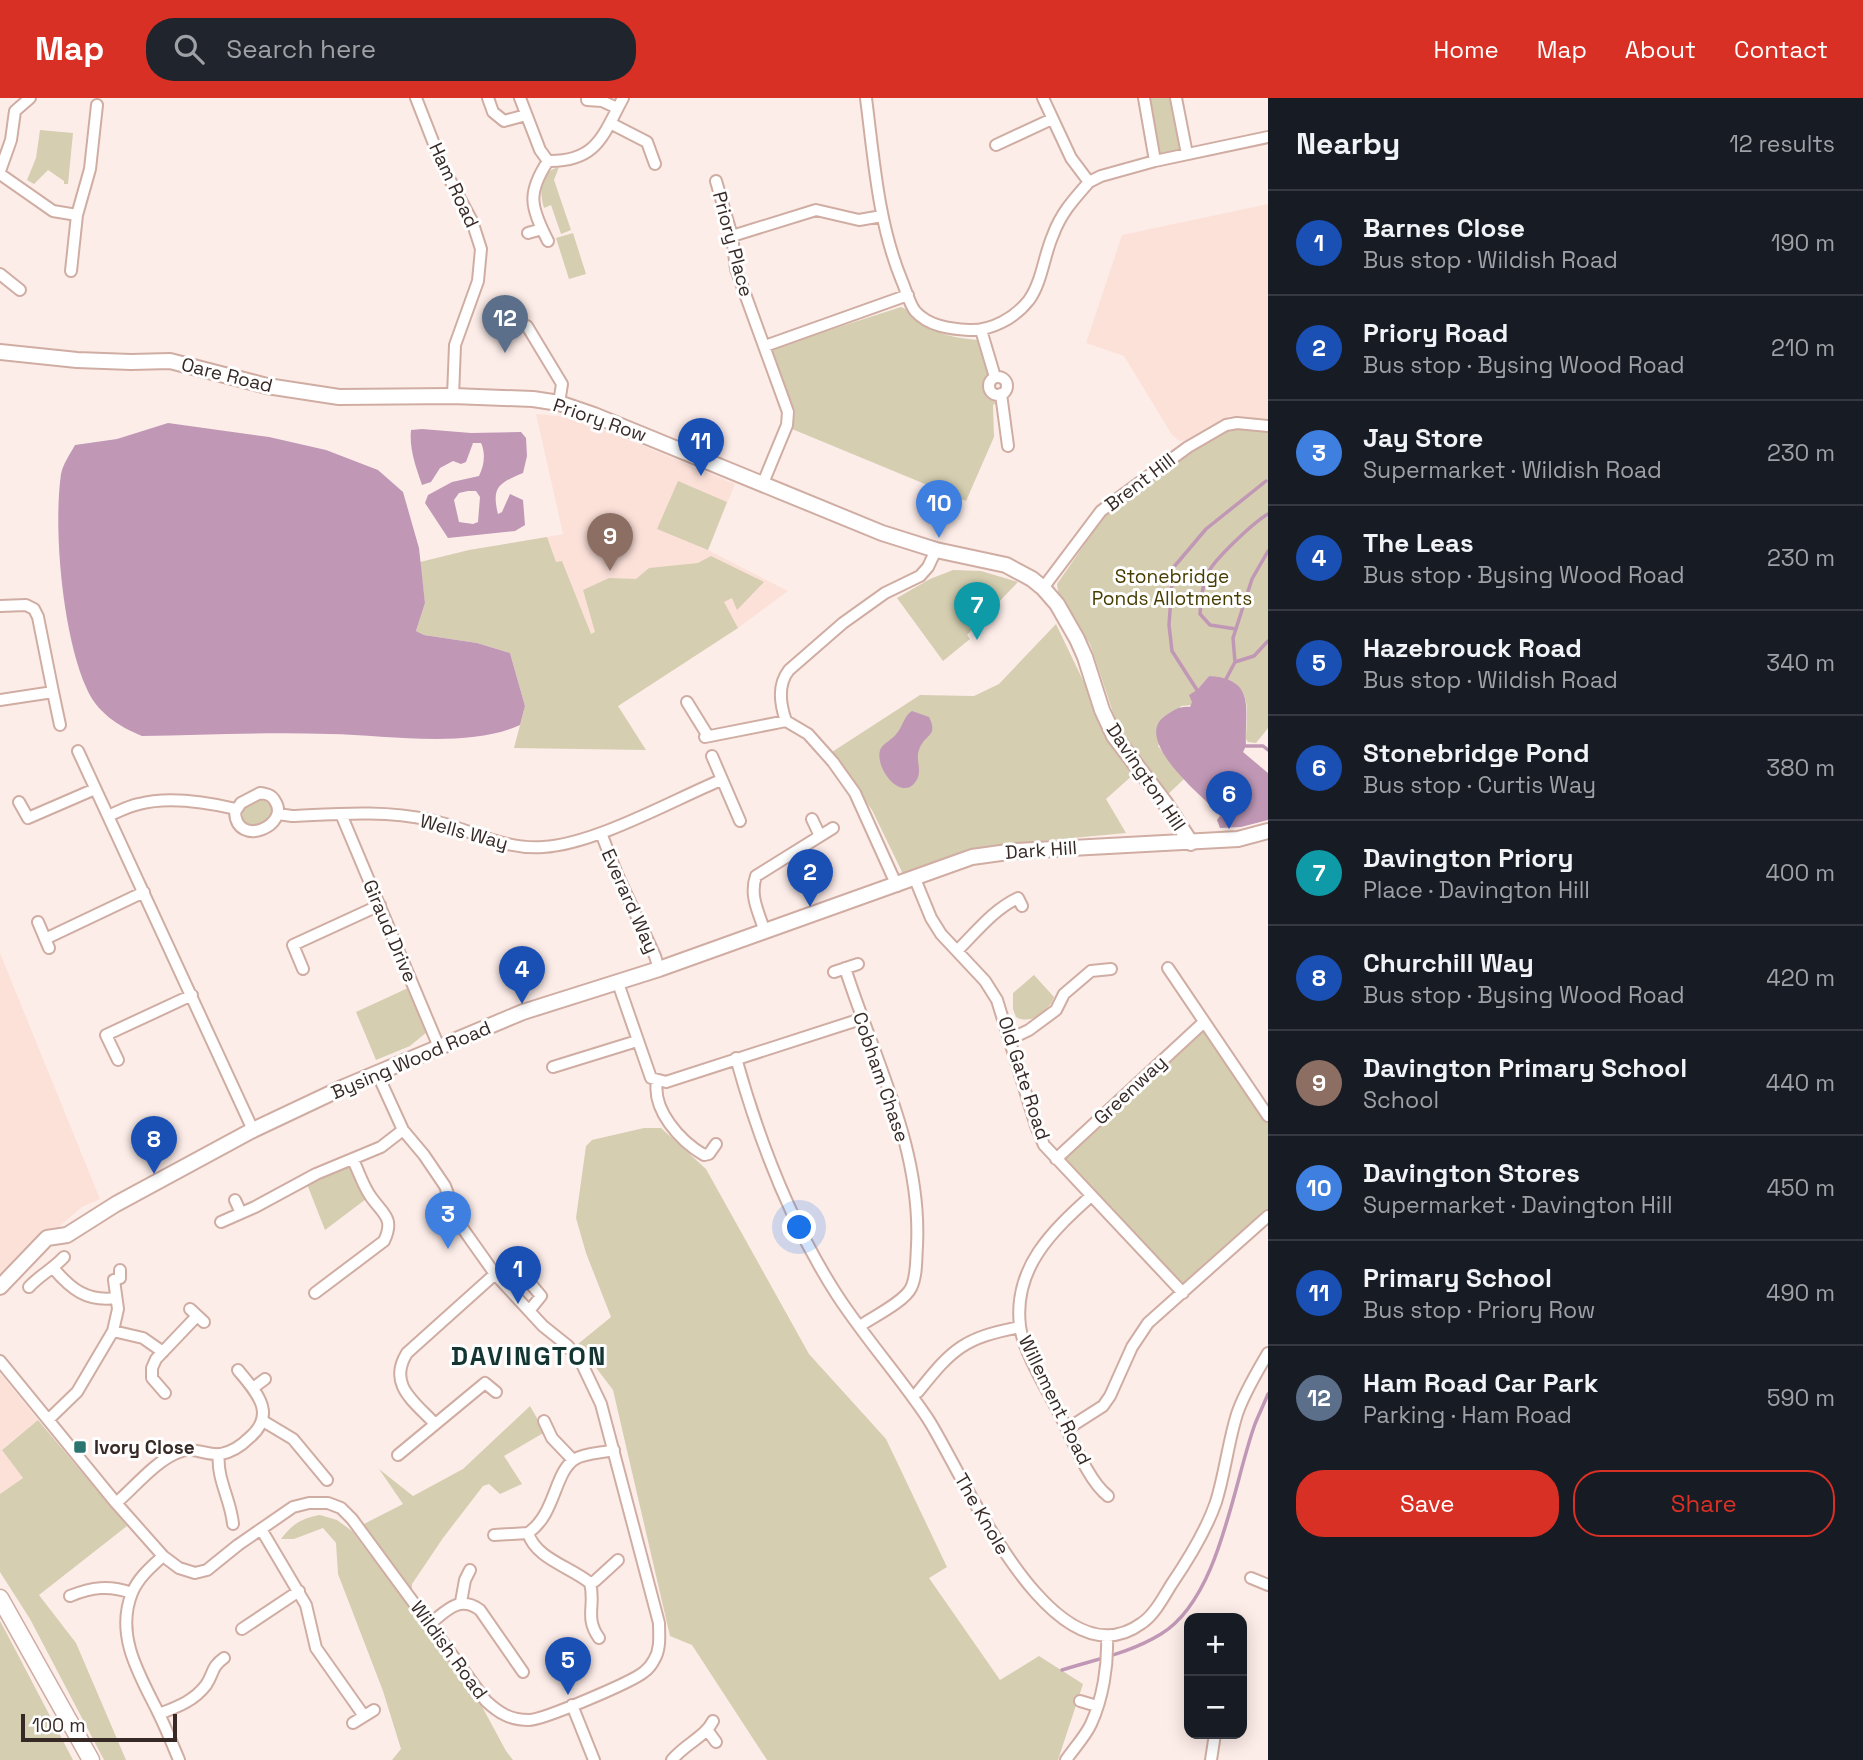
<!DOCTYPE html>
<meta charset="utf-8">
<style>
body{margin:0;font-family:"Space Grotesk",sans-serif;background:#20242c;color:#f1f3f6}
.controls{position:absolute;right:21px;bottom:21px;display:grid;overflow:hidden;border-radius:14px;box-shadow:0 4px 18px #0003}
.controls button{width:63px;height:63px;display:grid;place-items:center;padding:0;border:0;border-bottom:2px solid #363941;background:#171b24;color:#f1f3f6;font:35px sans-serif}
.scale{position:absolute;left:21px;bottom:18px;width:156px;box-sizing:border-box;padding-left:7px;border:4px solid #372a26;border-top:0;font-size:19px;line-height:24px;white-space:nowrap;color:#372a26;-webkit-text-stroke:5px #fefefe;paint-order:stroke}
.you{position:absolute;left:800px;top:1130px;width:24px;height:24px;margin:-18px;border:5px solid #fff;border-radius:50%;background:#1a73e8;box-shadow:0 0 0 10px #1a73e833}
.badge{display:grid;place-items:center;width:46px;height:46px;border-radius:50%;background:#d93025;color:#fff;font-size:23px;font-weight:700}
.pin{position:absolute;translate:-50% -58px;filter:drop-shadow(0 2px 4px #0008)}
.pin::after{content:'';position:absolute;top:37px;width:24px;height:21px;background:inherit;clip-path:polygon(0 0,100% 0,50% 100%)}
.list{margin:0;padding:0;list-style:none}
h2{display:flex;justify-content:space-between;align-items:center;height:91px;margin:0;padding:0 28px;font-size:30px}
h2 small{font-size:23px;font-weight:400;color:#9ea1a6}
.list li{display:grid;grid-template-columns:46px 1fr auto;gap:21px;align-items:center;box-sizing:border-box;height:105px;padding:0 28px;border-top:2px solid #363941}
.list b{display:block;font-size:26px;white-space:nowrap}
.list p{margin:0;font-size:23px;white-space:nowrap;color:#9ea1a6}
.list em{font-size:23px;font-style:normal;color:#9ea1a6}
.actions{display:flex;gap:14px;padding:21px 28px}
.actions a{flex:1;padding:16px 0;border:2px solid #d93025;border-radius:28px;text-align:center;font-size:24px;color:#d93025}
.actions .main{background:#d93025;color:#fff}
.icon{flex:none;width:38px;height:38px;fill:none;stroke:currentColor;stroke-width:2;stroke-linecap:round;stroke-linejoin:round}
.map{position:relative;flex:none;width:1268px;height:1662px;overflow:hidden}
header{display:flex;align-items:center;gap:42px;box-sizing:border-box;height:98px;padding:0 35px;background:#d93025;color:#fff}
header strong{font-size:33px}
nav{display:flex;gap:38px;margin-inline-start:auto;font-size:24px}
.search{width:490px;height:63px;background:#20242c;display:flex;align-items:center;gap:18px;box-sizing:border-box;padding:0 24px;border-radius:28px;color:#9ea1a6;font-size:26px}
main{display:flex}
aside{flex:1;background:#171b24}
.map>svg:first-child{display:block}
.built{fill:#fce1d9}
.green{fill:#d5ceb1}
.water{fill:#c098b6;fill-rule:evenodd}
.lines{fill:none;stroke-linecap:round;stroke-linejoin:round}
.stream{stroke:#c098b6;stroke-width:3.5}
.minor-casing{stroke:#d0ada3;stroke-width:14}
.tertiary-casing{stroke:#d0ada3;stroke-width:18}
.secondary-casing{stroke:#d0ada3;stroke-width:19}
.minor{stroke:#fff;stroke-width:10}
.tertiary{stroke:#fff;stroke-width:14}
.secondary{stroke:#fff;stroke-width:16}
.poi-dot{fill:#2b746f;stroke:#fefefe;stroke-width:2.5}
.labels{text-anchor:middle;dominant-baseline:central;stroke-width:6;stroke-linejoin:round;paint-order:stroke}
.street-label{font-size:19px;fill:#372a26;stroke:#fefefe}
.park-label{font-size:19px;fill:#483d01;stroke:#fefefe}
.poi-label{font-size:19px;font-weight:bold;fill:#372a26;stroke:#fefefe;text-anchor:start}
.district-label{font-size:26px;font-weight:bold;letter-spacing:2px;fill:#143633;stroke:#fefefe}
</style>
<header>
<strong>Map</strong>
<div class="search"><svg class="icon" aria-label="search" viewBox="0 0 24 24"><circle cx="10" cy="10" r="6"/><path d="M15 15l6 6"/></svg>Search here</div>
<nav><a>Home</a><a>Map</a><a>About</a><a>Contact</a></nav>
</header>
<main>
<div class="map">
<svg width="1268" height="1662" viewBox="0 0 1268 1662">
<rect width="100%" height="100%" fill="#fdede9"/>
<path class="built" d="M1268,106V323L1230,318L1190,342L1179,343L1172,337L1124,258L1086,245L1122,137Z
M536,316L568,319L591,326L735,386L708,452L788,493L738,530L618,608L620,637L469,453L563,436Z
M0,855L100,1101L82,1109L0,1179Z
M0,1275L38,1322L2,1351L23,1380L0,1396Z"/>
<path class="green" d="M1144,0H1176L1187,56L1155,63Z
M40,32L73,35L68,86H64V83L48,72L34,86L27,82L36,60Z
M559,69L554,82L571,132L561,136L551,107L544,110C539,93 539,74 559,69Z
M573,135L586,176L569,181L556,140Z
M901,209C911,212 918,224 928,229C943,238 960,240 977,242C981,249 988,262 988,270C988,279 982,284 984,294L996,305L993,307L994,339L966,403L792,331L795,313L772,259L773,252L780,248Z
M1233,330L1268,332V630L1256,645L1248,644L1246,641C1246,621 1253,595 1231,583C1227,581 1215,580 1209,578L1197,592L1192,607L1181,608L1158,648L1184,681L1165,699L1122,641L1090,546L1059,499L1057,486L1107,414L1193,352Z
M678,383L727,404L708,452L657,431Z
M547,439L556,464L562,463L591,536L595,534L583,492L609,480L636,481L649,470L698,465L711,458L764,484L737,512L732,500L724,504L738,530L618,608L646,652L514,650L525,608L510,555L477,545L424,537L416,533L425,505L420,464L469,452Z
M953,472L981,473L1018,484L967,537L970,541L943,563L897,500L930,481Z
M1056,526L1111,641L1134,676L1106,701L1126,735L987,748L904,778L872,712L832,654L920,597L974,598L999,586Z
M260,702L267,703L272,708L271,722L258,729L245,727L242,720L243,711Z
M1034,877L1054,899C1050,912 1031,928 1016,919L1013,911V895Z
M408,890L427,934L410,948L376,962L356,914Z
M1204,924L1268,1020V1118L1183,1195L1056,1061Z
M644,1030H661L706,1071L809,1256L886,1341L947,1469L929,1480L1000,1582L1039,1558L1083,1586L1058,1662H767L692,1547L670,1538L613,1292L578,1246L611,1219L586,1155L576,1120L586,1048L592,1042Z
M353,1062L370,1098L325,1132L305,1081Z
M530,1308L545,1334L504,1358L522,1386L500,1396L489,1386L483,1388L443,1440L412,1486V1491L362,1427L403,1406L379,1371L413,1398L463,1371Z
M38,1322L127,1428L39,1497L76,1545L126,1662H104L30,1521L0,1474V1396L23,1380L2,1352Z
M320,1417L337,1422L352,1433L478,1601L506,1653L513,1662H392L401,1651L383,1593L338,1476L336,1445L323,1430L294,1441H281C292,1426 302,1420 320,1417Z
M0,1523L6,1534L73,1662H0Z"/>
<path class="water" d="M168,325L269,339L326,352L378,372L403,394L419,450L425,505L416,533L424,537L477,545L510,555L525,608L520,627C467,651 388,637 329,636C267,634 204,637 142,638C118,628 96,614 86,589C63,537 53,433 61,376C63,366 70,356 75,347L117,341Z
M422,331L471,335L521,334L526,340L527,358L523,375C500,385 491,388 498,416L502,414L510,396L523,402L525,427L515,433L448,440L425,405L428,397L452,384L479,378C484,368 486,356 481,345H473L466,364L461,366L453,363L440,370L431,384L422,387C416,369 409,351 411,332ZM468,393H476L480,399L478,424L473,426L459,424L454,402L459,395Z
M1209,578C1258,581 1244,613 1246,648L1243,654L1268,675V722L1241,729L1220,730L1217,722L1220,718L1218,714C1201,698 1132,641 1165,618C1174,612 1179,608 1190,609L1192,604L1189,597L1197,592Z
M912,613L929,619C939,639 924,636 919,652C915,662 923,673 916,683C901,706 872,667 881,650C884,645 893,641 897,635C903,628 904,618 912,613Z"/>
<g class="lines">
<path class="stream" d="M1236,531L1210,527L1200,516C1201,501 1202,487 1209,473C1217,459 1254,424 1268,416
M1235,564L1254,558L1268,543
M1225,583L1235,564L1233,540L1252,481L1268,453
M1197,592L1172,553L1169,527L1173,470L1206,431L1266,383
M1246,648H1263L1268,652
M1062,1572C1097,1561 1130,1555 1161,1536C1220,1500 1233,1386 1255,1326C1259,1316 1264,1306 1268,1296"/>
<defs>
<path id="minor" d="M416,0L443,69L472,123L481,151L478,183L455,247L453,298
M488,0L493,14L504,23L526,17
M520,0L540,52L548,63C597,64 603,37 623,0
M866,0C874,62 878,125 902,183C906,192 909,205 915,213C928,228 950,231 969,232C991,233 1015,220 1029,202C1042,184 1044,157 1053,137C1061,115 1074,101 1089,84L1071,60L1043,0
M1144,0L1155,63
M1176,0L1187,56
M587,2L602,3L617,10
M610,25L647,44L655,66
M996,47L1052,21
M0,73L11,42L15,13L30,0
M0,76L53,113L77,117L71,173
M716,83L732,138L736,171L788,314L787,327L763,385
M1089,84L1101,78L1155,63L1268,39
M77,117L90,71L97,7
M528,135L542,131
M732,138L816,112L859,122L882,118
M548,143C530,108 527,95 548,63
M0,176L20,192
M527,228L562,286L559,305
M981,232L995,279
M765,248L908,197
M989 288a9 9 0 1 1 18 0a9 9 0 1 1-18 0Z
M1001,296L1008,348
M1043,490L1101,413L1188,349L1226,327L1237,325L1268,328
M0,508L26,507L34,511L38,519L53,594L0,602
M53,594L60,627
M687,604L708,638
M705,639L786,623
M78,653L253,1032
M712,658L740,723
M260,695C267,696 272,697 275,703C291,727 237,751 235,714L241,705Z
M19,704L28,720L95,691
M278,716L292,718C337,716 385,712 430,722C468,730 502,752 543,749C595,746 671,703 721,682
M341,716L439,949
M108,718C118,714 128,708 139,706C169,698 206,704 236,711
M812,721L820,738
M601,735L617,776L655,858L659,871
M915,781L931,820L941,836L985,883L997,902L1036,1028L1044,1047L1183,1195
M897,788L855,695L833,664L808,636L786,623C780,606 777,587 789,572L843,525L885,495L920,478L928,469L936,452
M38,824L49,850
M765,834C759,815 749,798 756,778L833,730
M45,841L144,794
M957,853C976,834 994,811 1018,800L1022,808
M845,870C874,961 922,1050 917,1148C916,1162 917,1178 911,1190C904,1204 873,1219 860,1228
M1168,870L1268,1018
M303,871L293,847L380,807
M834,874L858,866
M618,885L651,980L666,984L861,921
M1010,941L1029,932L1056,912L1064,896L1091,873L1111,871
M736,960C759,1043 790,1124 837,1197C865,1240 900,1279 928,1321C963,1375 1052,1591 1142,1525C1154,1517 1163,1500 1171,1487C1188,1462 1206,1433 1216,1404C1225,1375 1228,1345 1237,1316C1244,1295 1257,1274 1268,1255
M118,962L106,937L192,897
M553,969L637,943
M657,983C652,1012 680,1043 704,1057L709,1056L716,1046
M1056,1061L1204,924
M1091,1098C1052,1133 1013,1170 1020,1228C1023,1254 1050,1296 1062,1321C1073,1343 1089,1384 1108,1398
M235,1102L241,1115
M221,1124L255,1109L316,1076L381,1049L403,1032
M54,1171C71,1191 87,1204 116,1200
M520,1173L541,1198L529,1213
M29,1189C40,1177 53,1171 64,1159
M315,1195L384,1143C395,1120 383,1116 371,1099C363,1088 359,1074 353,1062
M190,1211L204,1224
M113,1233L143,1240L163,1254
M0,1263L116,1405L163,1458L179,1470L195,1475L207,1472L238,1447L293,1409L309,1405H328L341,1410L352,1421L486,1603C499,1615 510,1622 529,1622C543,1622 632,1584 644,1574C648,1571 652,1566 654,1562C661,1551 659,1537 659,1525L601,1306L582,1266L568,1248L543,1228L495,1176L473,1145L459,1125L445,1088L424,1057L403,1032L377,975
M253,1290L265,1281
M918,1294C953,1250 964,1240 1020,1229
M165,1295L152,1280V1270L156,1261L197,1218
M48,1322L77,1294L113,1233L118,1211L114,1182L120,1180V1172
M263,1323L293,1341L327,1382
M544,1323L552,1340L573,1362
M435,1326C415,1304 387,1287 407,1255L495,1176
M1067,1331L1103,1308L1110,1298L1132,1249L1148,1225L1268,1118
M219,1356C216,1380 231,1402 233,1426
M398,1357L485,1285L496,1294
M116,1405C135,1389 155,1363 179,1354C193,1348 207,1358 221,1356C231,1354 242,1347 249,1340C278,1316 256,1294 238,1272
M261,1431L306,1507L316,1550L364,1618
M494,1437L528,1435
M163,1458C151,1469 138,1480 132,1495C115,1537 139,1576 157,1612C165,1628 172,1645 179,1662
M1251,1480L1268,1487
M590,1485L595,1483L618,1462
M70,1498C92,1489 109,1487 132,1495
M461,1504L465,1482L470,1472
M431,1525C447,1512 460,1497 480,1512L523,1574
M242,1531L299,1493
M599,1540C584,1519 596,1507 590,1485C571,1469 536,1461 528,1435C556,1416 554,1374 575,1361C585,1355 602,1355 614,1352
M1080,1603L1097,1608
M572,1607L594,1662
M159,1616C177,1609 194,1603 206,1587C214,1575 211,1569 224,1560
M353,1625L374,1612
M708,1633L716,1644
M672,1662C685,1646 705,1639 713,1623
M1066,1662C1074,1650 1085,1639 1091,1626C1103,1600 1108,1567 1107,1540
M1211,1662L1215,1636"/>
<path id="tertiary" d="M0,254L77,262L131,264L170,263L267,288L339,299L453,298L533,301L559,305L594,317L882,435L936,452L1006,467L1032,481L1043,490L1057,506L1077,541L1085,559L1102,612L1114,638L1165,705L1191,745
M0,1189L47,1140L67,1137L116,1106L253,1032L344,989L523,914L659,871L972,759L1015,753L1238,741L1268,733"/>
<path id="secondary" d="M0,1500L91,1662"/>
</defs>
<use href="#minor" class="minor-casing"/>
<use href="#tertiary" class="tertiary-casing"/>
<use href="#secondary" class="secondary-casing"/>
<use href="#minor" class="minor"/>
<use href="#tertiary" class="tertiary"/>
<use href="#secondary" class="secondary"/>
</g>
<rect class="poi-dot" x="73" y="1342" width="14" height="14" rx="3.5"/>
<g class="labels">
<g class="street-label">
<text transform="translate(454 87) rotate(65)">Ham Road</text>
<text transform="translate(733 146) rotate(75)">Priory Place</text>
<text transform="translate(227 277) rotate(14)">Oare Road</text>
<text transform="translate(600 322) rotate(19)">Priory Row</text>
<text transform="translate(1140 384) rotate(-37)">Brent Hill</text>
<text transform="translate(1146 679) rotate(56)">Davington Hill</text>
<text transform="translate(464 734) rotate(15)">Wells Way</text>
<text transform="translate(1041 752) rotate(-4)">Dark Hill</text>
<text transform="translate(630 803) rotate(66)">Everard Way</text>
<text transform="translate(390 833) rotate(67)">Giraud Drive</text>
<text transform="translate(411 962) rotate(-23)">Bysing Wood Road</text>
<text transform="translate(881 979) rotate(71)">Cobham Chase</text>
<text transform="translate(1024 980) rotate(72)">Old Gate Road</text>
<text transform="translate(1130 992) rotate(-43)">Greenway</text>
<text transform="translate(1055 1302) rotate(64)">Willement Road</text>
<text transform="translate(982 1416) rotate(60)">The Knole</text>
<text transform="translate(449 1552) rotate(54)">Wildish Road</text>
</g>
<g class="park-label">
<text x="1172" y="478">Stonebridge<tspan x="1172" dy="22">Ponds Allotments</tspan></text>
</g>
<g class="poi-label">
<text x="94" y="1349">Ivory Close</text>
</g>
<g class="district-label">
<text x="529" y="1258">DAVINGTON</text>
</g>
</g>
</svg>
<div class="controls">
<button>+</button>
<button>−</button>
</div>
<div class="scale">100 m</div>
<div class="you"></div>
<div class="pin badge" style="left:518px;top:1206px;background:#1a4fb4">1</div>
<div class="pin badge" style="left:810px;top:809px;background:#1a4fb4">2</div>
<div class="pin badge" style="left:448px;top:1151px;background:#3f7fe0">3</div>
<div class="pin badge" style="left:522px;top:906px;background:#1a4fb4">4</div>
<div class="pin badge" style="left:568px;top:1597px;background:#1a4fb4">5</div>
<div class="pin badge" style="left:1229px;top:731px;background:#1a4fb4">6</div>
<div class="pin badge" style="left:977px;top:542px;background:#0f9aa8">7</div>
<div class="pin badge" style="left:154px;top:1076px;background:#1a4fb4">8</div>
<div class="pin badge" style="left:610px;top:473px;background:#8d6e63">9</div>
<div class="pin badge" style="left:939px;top:440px;background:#3f7fe0">10</div>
<div class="pin badge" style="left:701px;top:378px;background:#1a4fb4">11</div>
<div class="pin badge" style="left:505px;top:255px;background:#5c6f8a">12</div>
</div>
<aside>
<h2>Nearby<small>12 results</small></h2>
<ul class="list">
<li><span class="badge" style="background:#1a4fb4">1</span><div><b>Barnes Close</b><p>Bus stop · Wildish Road</p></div><em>190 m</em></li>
<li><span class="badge" style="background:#1a4fb4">2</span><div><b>Priory Road</b><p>Bus stop · Bysing Wood Road</p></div><em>210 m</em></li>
<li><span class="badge" style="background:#3f7fe0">3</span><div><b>Jay Store</b><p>Supermarket · Wildish Road</p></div><em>230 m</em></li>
<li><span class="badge" style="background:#1a4fb4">4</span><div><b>The Leas</b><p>Bus stop · Bysing Wood Road</p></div><em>230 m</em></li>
<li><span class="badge" style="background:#1a4fb4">5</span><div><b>Hazebrouck Road</b><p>Bus stop · Wildish Road</p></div><em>340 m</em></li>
<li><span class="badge" style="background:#1a4fb4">6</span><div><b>Stonebridge Pond</b><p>Bus stop · Curtis Way</p></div><em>380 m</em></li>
<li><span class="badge" style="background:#0f9aa8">7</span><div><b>Davington Priory</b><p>Place · Davington Hill</p></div><em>400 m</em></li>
<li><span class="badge" style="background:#1a4fb4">8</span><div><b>Churchill Way</b><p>Bus stop · Bysing Wood Road</p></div><em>420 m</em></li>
<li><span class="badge" style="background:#8d6e63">9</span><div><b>Davington Primary School</b><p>School</p></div><em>440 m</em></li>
<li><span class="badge" style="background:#3f7fe0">10</span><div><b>Davington Stores</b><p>Supermarket · Davington Hill</p></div><em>450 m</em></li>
<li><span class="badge" style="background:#1a4fb4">11</span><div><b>Primary School</b><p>Bus stop · Priory Row</p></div><em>490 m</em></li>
<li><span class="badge" style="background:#5c6f8a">12</span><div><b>Ham Road Car Park</b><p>Parking · Ham Road</p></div><em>590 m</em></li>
</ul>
<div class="actions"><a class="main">Save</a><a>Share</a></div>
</aside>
</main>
